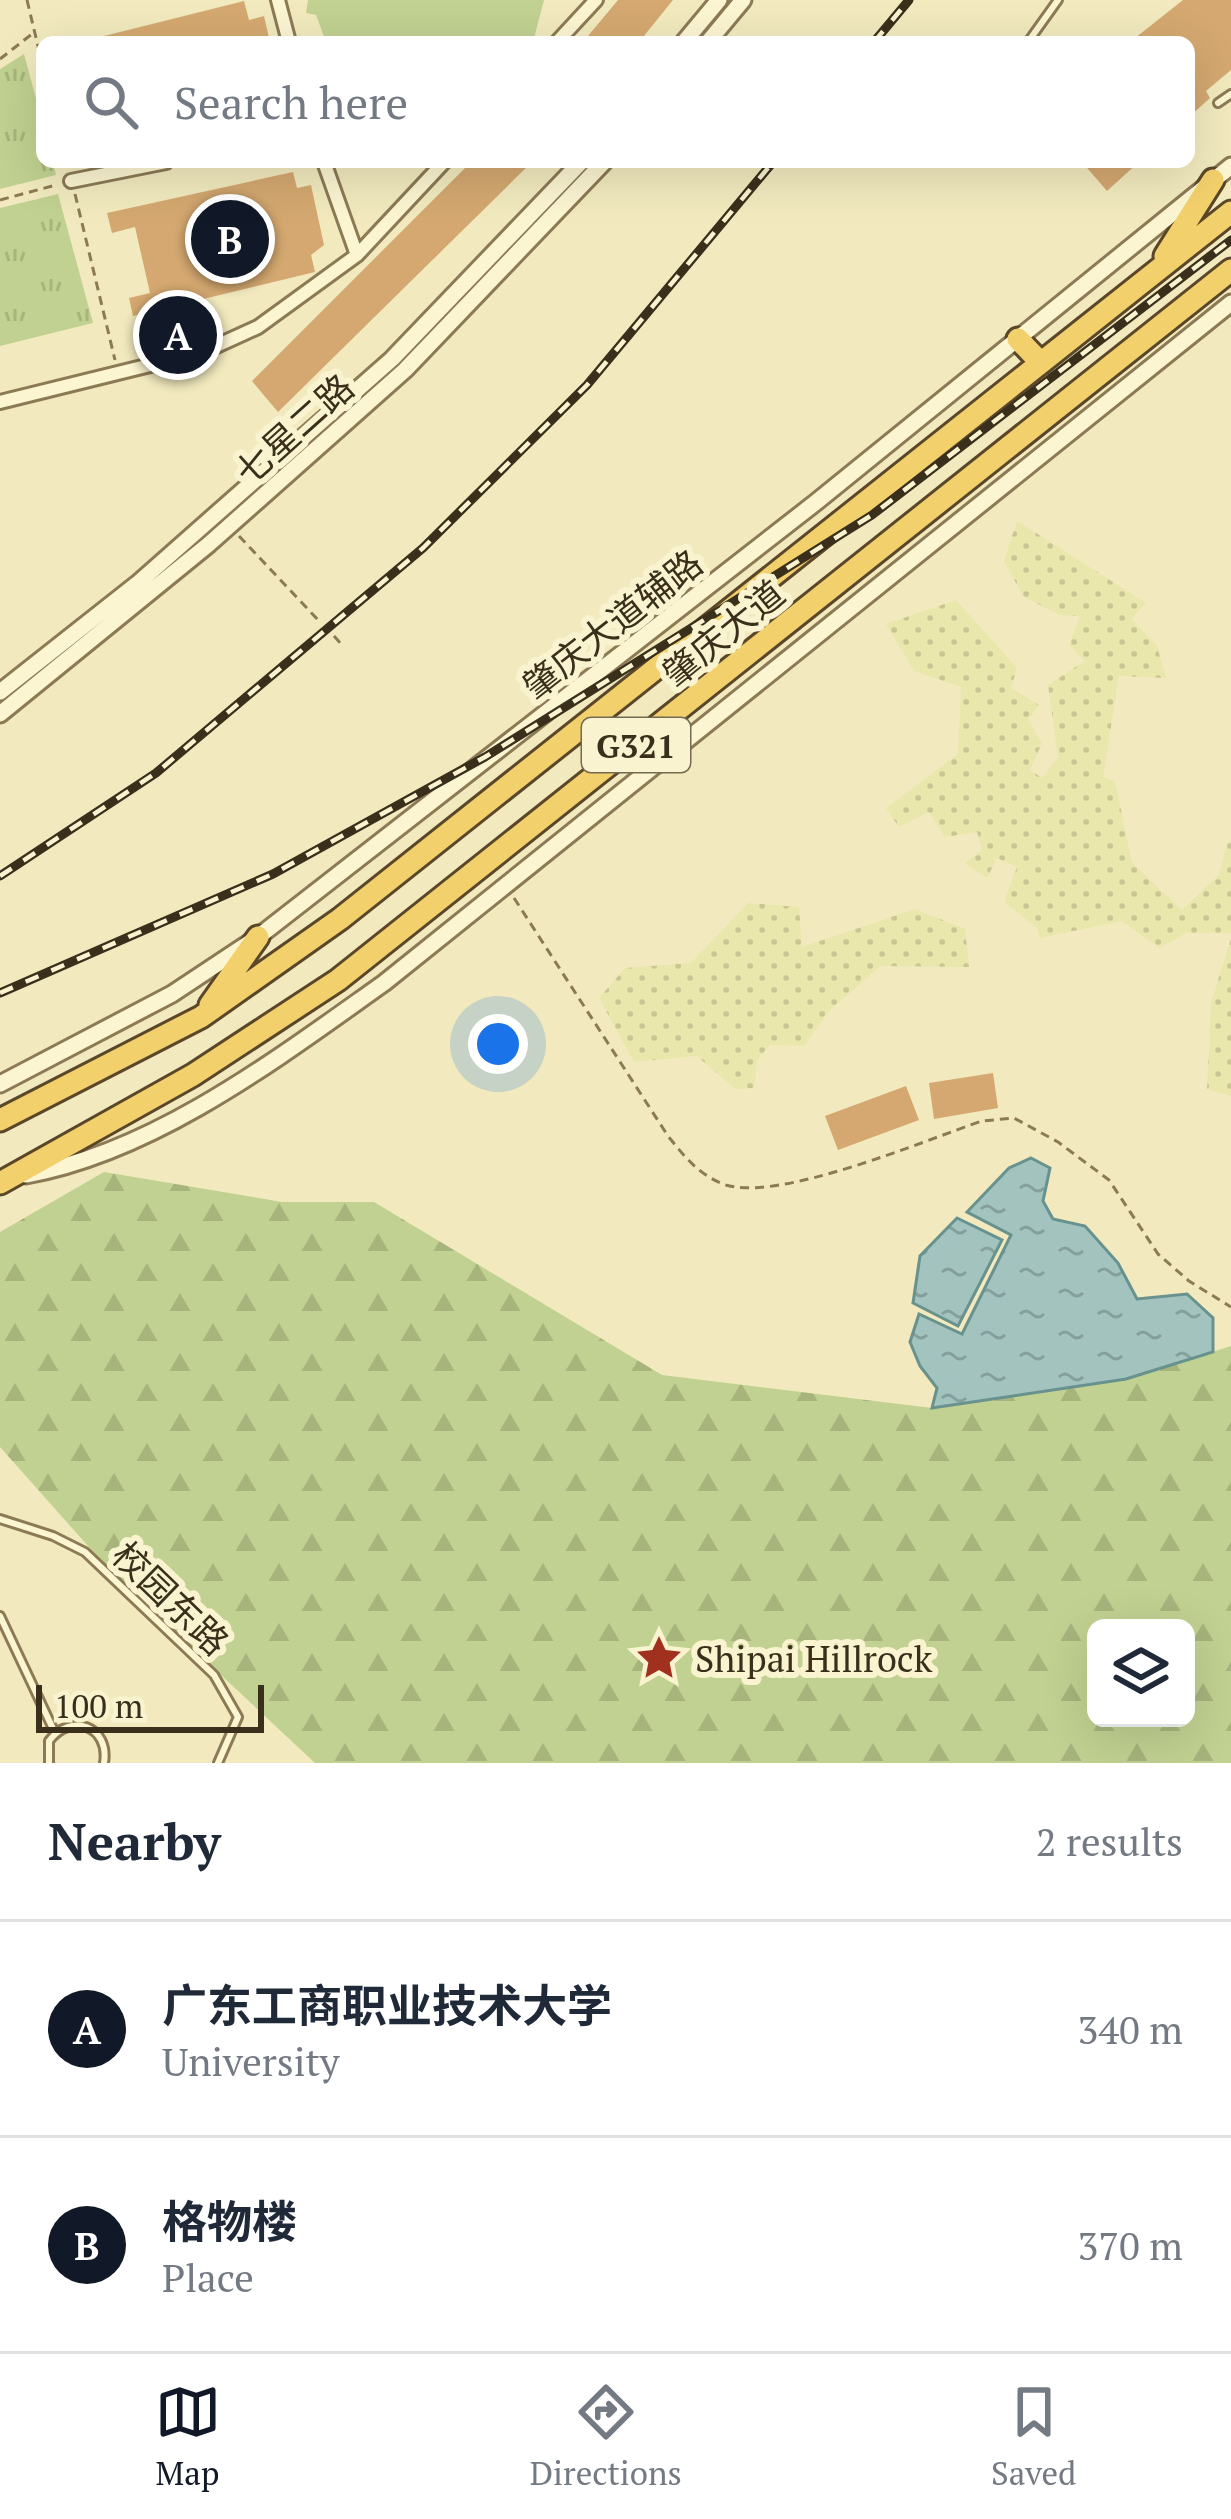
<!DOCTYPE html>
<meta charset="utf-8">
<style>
body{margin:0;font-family:"PT Serif","Noto Sans SC",serif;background:#f6f6f7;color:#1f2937}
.controls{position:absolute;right:36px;bottom:36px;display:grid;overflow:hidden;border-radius:18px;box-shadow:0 12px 48px #0002}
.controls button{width:108px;height:108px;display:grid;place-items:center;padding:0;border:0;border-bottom:3px solid #e0e1e3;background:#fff;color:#1f2937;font:60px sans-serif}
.scale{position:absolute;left:36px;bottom:30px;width:228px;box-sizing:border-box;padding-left:12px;border:6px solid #3a2f1b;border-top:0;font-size:33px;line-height:42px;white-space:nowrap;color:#3a2f1b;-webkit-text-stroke:9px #f9f3cf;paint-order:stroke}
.you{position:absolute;left:498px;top:1044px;width:42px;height:42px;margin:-30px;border:9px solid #fff;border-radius:50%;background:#1a73e8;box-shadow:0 0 0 18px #1a73e833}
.badge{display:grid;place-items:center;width:78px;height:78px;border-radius:50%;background:#111827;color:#fff;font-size:39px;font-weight:700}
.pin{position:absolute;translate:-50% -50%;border:6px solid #fff;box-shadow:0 3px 12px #0006}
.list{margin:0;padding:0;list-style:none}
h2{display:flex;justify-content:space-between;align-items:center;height:156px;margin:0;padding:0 48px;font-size:51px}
h2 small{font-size:39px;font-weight:400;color:#747a83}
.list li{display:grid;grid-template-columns:78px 1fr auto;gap:36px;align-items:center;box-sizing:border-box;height:216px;padding:0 48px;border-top:3px solid #e0e1e3}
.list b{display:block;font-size:45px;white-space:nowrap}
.list p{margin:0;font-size:39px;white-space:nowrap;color:#747a83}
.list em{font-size:39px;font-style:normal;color:#747a83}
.icon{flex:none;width:66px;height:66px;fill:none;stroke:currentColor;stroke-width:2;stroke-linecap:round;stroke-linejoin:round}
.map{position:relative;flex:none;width:1231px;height:1763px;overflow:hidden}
.search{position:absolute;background:#fff;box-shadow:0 12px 48px #0002;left:36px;right:36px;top:36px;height:132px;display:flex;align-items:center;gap:30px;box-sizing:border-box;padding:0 42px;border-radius:18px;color:#747a83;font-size:45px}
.sheet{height:588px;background:#fff}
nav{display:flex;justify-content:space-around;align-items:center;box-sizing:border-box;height:168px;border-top:3px solid #e0e1e3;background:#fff;font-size:33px;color:#747a83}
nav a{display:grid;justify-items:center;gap:6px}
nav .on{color:#111827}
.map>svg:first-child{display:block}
.farmland{fill:url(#farmland-dots)}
.grass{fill:url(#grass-tufts)}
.forest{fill:url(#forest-firs);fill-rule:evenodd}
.garden{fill:#c1d191}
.water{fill:url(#water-ripples);stroke:#68928e;stroke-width:3}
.building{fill:#d4a870}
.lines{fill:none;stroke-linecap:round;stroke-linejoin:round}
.service-casing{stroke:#8c7a55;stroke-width:12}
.minor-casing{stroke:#8c7a55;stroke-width:18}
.tertiary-casing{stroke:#8c7a55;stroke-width:21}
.trunk-casing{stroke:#5a472a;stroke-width:27}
.path{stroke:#8c7a55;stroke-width:3;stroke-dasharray:9 6;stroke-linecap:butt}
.service{stroke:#fcf5d2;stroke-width:6}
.minor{stroke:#fcf5d2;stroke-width:12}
.tertiary{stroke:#fcf5d2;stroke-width:15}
.trunk{stroke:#f2d06c;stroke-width:21}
.rail-casing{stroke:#3a2f1b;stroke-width:9}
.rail{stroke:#f9f3cf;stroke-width:4.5;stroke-dasharray:14;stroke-linecap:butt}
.labels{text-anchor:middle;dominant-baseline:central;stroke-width:12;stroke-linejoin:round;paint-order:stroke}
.shield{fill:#f9f3cf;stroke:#736a51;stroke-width:3}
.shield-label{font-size:33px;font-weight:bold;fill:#3a2f1b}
.street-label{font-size:36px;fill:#3a2f1b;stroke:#f9f3cf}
.poi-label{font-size:36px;fill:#3a2f1b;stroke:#f9f3cf;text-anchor:start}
</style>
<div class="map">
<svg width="1231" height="1763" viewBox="0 0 1231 1763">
<defs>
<pattern id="farmland-dots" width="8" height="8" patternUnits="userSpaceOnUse" patternTransform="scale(3)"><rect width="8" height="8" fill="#e9e7ab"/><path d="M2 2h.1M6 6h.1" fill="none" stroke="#c9c693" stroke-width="1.8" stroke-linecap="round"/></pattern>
<pattern id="grass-tufts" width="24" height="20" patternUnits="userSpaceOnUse" patternTransform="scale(3)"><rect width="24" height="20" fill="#c1d191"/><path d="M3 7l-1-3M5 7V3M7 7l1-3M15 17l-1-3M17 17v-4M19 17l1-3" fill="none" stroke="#a7b47c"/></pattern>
<pattern id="forest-firs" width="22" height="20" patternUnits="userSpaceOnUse" patternTransform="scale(3)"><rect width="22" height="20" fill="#c1d191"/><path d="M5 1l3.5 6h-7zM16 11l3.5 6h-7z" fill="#a7b47c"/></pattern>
<pattern id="water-ripples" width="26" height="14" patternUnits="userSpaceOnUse" patternTransform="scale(3)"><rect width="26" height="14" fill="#a2c3be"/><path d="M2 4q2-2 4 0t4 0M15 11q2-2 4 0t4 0" fill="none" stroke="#859f9a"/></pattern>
</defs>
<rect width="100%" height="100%" fill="#f2eabe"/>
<path class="farmland" d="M1017,521L1146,603L1131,619L1157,646L1166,678L1119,676L1103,777L1115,781L1132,863L1182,910L1219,875L1227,842H1231V933H1186L1160,948L1121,921L1040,938L1037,928L1004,902L1017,867L997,858L987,878L965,863L982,850L977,832L945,837L929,812L899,827L886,808L958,754L961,687L914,671L886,624L956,600L1017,668L1011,688L1039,705L1028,720L1042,743L1030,770L1042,778L1058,757L1048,685L1085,661L1069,645L1080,616L1059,615L1023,596L1004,561Z
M748,903L799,907L802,947L915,909L965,929L969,967L881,966L830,1010L804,1046L770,1045L757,1060L754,1088L735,1089L697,1056L634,1062L599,998L625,968L691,963Z
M1231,939V1096L1207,1089L1211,1003Z"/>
<path class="grass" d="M24,54L42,121V162H53L56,175L0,189V69Z
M58,194L93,323L0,346V208Z"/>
<path class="forest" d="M104,1172L282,1202H374L662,1375L932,1408L1126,1379L1231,1346V1763H315L112,1573L0,1447V1232ZM1096,1628H1186V1718H1096Z"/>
<path class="garden" d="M308,0H544L533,42H326L316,15L306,13Z"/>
<path class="water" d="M1031,1158L1050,1168L1043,1201L1053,1219L1085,1226L1118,1263L1137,1299L1187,1294L1213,1318V1352L1126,1379L932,1408L937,1388L920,1366L910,1342L919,1314L962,1334L1011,1235L967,1212L1009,1168Z
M957,1218L1002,1240L958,1326L913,1303L920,1256Z"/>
<path class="building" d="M618,0H673L639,42H583Z
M1183,0H1231V70L1206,91L1210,98L1189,117V42H1130Z
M244,1L249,20L264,16L270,42H96V38Z
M471,162H532L278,412L252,381Z
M1082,162H1139L1107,191Z
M293,172L297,188L311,185L324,245L311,255L315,272L133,316L129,298L150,293L135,227L112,233L107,213Z
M993,1073L998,1108L934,1119L929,1083Z
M906,1086L919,1120L838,1150L825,1116Z"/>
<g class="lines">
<defs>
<path id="service" d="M1028,42L1058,0
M1218,103L1231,94
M0,1519L53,1536L85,1552L214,1675L238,1717L218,1763
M0,1616L55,1733
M49,1763V1741C71,1712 110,1726 104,1763"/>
<path id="minor" d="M278,0L289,42
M557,42L596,0
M324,162L357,255
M71,181L166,162
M0,402L203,352L258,327L357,255L444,162"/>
<path id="tertiary" d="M684,42L719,0
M708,42L743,0
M0,692L137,584L392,359L581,162
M0,714L209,544L405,370L604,162
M0,1084L172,994L258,937L815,503L1231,166
M26,1175C155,1152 278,1058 384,983L1231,303"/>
<path id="trunk" d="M1165,256L1213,180
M1018,339L1041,363
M210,1005L258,937
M0,1120L201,1017L340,919L1231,212
M0,1183L193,1075L338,980L1231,270"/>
</defs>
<use href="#service" class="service-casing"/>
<use href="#minor" class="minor-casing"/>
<use href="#tertiary" class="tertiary-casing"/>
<use href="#trunk" class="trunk-casing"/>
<path class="path" d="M27,0L42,63
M0,59L32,34
M75,194L115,360
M0,200L56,185
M239,536L320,622
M334,636L343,646
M514,898L668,1136C684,1156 698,1174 723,1184C776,1204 925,1140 982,1121L1014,1118L1058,1142L1109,1180L1158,1254L1189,1281L1231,1307"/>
<use href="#service" class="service"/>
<use href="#minor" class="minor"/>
<use href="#tertiary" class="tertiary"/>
<use href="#trunk" class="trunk"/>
<defs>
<path id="rail" d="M874,42L909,0
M0,876L156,773L423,548L587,385L773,162
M0,993L273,874L485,757L872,515L1231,240"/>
</defs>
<use href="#rail" class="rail-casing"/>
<use href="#rail" class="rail"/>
</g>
<defs>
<symbol id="sight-bare" viewBox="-9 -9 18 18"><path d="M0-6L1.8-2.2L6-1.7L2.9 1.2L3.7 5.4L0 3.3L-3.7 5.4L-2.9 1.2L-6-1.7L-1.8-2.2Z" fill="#a1301f" stroke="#f9f3cf" stroke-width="2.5" paint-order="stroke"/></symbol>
</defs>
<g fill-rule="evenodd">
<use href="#sight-bare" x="626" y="1625" width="66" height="66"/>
</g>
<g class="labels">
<rect class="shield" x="582" y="718" width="108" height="54" rx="9"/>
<g class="shield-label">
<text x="636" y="745">G321</text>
</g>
<g class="street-label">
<text transform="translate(294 429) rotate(-42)">七星二路</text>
<text transform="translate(612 624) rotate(-38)">肇庆大道辅路</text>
<text transform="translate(723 633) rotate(-39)">肇庆大道</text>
<text transform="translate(171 1598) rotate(44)">校园东路</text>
</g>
<g class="poi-label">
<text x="695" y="1658">Shipai Hillrock</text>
</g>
</g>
</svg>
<div class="controls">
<button><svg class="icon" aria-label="layers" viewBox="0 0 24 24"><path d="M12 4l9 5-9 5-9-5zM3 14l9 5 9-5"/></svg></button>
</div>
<div class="scale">100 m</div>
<div class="you"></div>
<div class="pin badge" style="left:178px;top:335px">A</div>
<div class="pin badge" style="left:230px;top:239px">B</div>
<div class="search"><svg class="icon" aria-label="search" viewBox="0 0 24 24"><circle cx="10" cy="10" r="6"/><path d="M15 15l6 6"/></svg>Search here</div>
</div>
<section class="sheet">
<h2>Nearby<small>2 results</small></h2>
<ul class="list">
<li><span class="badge">A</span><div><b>广东工商职业技术大学</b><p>University</p></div><em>340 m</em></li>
<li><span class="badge">B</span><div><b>格物楼</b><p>Place</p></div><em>370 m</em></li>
</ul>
</section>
<nav>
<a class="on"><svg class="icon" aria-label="map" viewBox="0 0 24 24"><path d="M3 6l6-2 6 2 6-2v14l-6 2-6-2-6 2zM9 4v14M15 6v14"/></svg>Map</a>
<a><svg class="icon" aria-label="directions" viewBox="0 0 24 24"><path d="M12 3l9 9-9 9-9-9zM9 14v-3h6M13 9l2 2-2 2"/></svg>Directions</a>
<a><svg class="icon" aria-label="saved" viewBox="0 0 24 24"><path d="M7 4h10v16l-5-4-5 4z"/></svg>Saved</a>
</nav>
